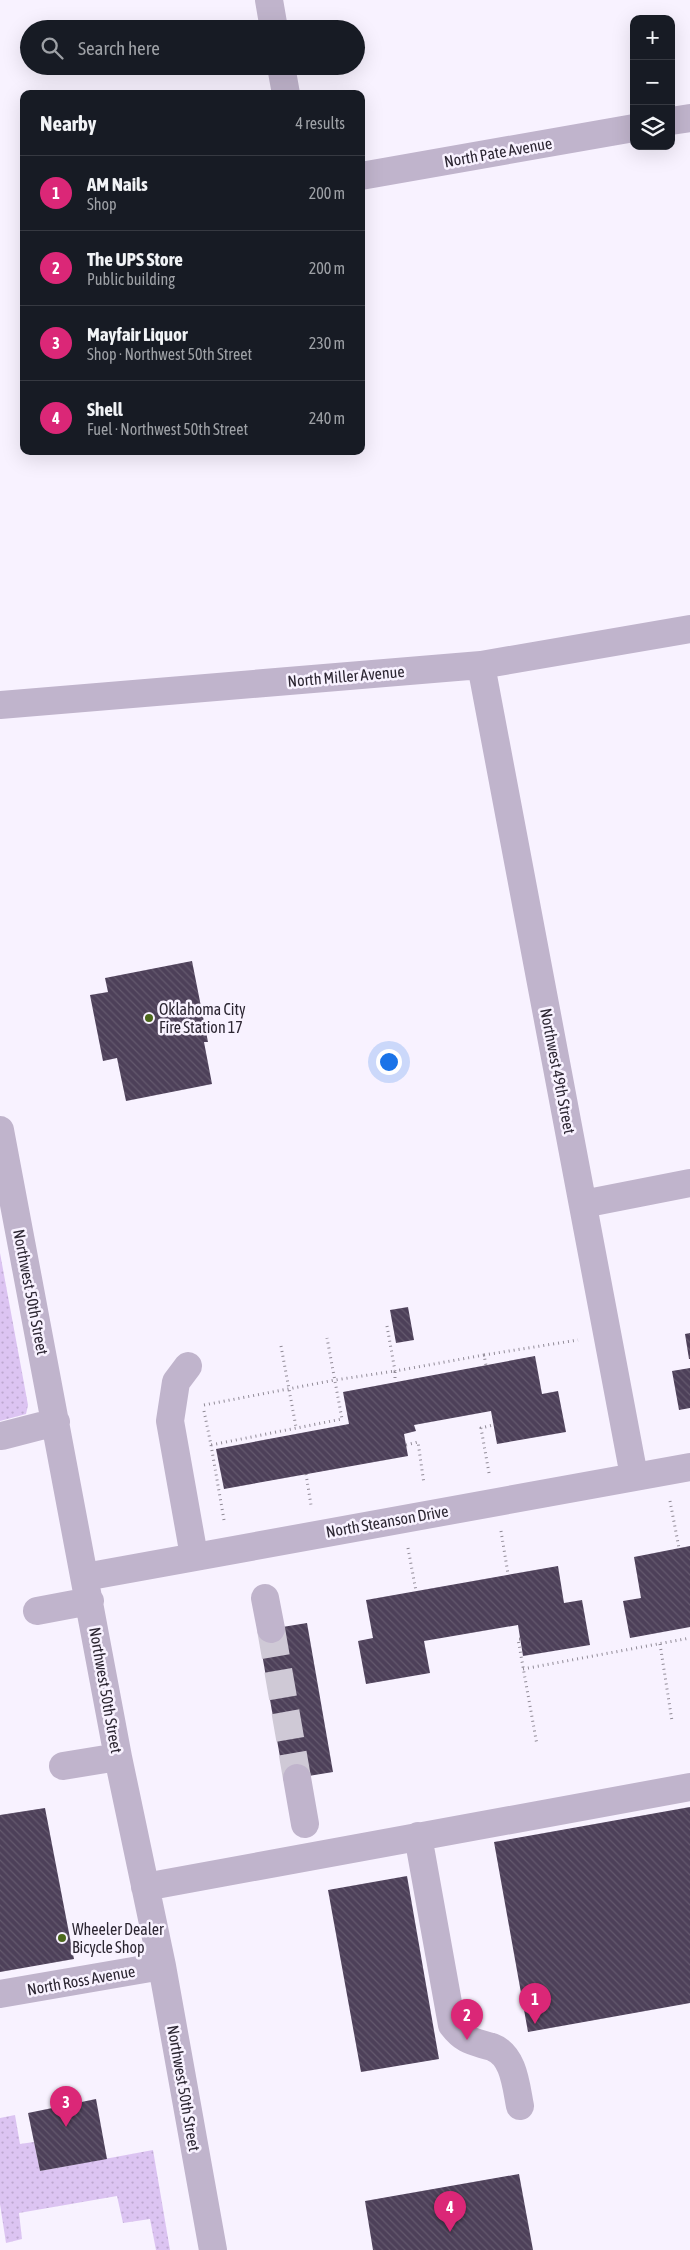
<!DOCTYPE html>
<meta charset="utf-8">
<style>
body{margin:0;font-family:"Asap Condensed",sans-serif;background:#242831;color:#f1f3f6}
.controls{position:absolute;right:15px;top:15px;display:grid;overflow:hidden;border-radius:10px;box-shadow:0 5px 20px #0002}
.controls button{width:45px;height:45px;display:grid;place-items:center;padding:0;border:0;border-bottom:1px solid #363941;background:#171b24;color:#f1f3f6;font:25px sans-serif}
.you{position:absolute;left:388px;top:1061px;width:18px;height:18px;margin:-12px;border:4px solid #fff;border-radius:50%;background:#1a73e8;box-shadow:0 0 0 8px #1a73e833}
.badge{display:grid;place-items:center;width:32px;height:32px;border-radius:50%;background:#db2777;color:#fff;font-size:16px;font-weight:700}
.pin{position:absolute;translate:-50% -41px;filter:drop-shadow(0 1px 2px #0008)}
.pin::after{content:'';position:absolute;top:26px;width:18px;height:15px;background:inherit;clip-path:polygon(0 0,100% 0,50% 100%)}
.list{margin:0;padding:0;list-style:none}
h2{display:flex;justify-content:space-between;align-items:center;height:65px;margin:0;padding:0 20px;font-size:21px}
h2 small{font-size:16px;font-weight:400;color:#9ea1a6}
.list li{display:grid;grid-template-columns:32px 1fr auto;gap:15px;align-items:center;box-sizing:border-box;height:75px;padding:0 20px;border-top:1px solid #363941}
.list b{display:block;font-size:19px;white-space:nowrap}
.list p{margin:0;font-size:16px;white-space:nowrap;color:#9ea1a6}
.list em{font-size:16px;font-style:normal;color:#9ea1a6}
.icon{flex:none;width:28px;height:28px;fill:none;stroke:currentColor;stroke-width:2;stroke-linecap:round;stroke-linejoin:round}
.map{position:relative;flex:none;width:690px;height:2250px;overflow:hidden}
.search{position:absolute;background:#171b24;box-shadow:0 5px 20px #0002;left:20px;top:20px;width:345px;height:55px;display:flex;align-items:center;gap:12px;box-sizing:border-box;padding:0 18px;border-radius:28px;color:#9ea1a6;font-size:19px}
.panel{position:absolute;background:#171b24;box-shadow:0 5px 20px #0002;left:20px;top:90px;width:345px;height:365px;border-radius:10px}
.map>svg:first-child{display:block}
.grass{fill:url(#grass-dots)}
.building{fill:url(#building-back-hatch)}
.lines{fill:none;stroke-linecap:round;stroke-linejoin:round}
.minor-tunnel{stroke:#cfc9d6;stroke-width:28;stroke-dasharray:28 14;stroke-linecap:butt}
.path{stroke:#918b97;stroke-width:3;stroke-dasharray:1 4;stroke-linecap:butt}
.minor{stroke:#c0b4cc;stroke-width:28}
.poi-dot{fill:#4c691d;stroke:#f8f2ff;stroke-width:2}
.labels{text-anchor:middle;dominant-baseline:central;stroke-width:5;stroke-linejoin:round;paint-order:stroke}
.street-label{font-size:16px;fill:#2c2632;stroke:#f8f2ff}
.poi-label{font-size:16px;fill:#2c2632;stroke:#f8f2ff;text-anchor:start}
</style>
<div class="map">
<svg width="690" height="2250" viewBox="0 0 690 2250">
<defs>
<pattern id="grass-dots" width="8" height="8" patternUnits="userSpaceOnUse" patternTransform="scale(1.25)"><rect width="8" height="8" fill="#dcc4f2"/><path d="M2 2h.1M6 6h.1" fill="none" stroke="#bda8d0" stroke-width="1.8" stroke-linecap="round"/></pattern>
<pattern id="building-back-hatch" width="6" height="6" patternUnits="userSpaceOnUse" patternTransform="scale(1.25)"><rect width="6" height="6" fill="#4d4059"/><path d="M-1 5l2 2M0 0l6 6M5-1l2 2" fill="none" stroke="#64596e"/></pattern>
</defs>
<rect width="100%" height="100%" fill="#f8f2ff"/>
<path class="grass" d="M0,1253L28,1405L26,1414L0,1421Z
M15,2115L20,2144L34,2142L40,2171L153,2150L170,2250H156L150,2219L123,2223L117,2196L19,2213L22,2239L6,2243L0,2204V2118Z"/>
<path class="building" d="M192,961L208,1042H204L212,1084L126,1101L117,1058L103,1061L90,995L108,992L105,978Z
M408,1307L414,1340L396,1343L390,1310Z
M690,1333V1359H689L685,1334Z
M535,1356L542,1394L558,1391L566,1432L497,1444L491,1411L414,1425L416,1431L404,1434L408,1456L224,1489L216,1449L349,1424L343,1392Z
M690,1368V1408L679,1410L672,1371Z
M690,1546V1627L630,1638L623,1601L641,1598L634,1557Z
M558,1566L564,1603L582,1600L590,1645L523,1656L518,1625L424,1641L430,1673L366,1684L358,1641L373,1638L366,1600Z
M307,1623L333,1772L284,1780L258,1631Z
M690,1807V2003L528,2032L494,1842Z
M45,1808L74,1959L0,1972V1815Z
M407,1876L439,2059L361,2072L328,1890Z
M96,2099L107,2159L40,2171L28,2113Z
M519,2174L533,2250H373L365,2201Z"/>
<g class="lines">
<path class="minor-tunnel" d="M271,1629L297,1778"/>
<path class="path" d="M387,1326L395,1371L484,1355L486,1365
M281,1346L296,1427
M484,1355L578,1340
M204,1405L335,1380L395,1371V1382
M204,1411L211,1445L342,1419L327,1338
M211,1445L224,1520
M406,1445L418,1442L424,1484
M489,1473L481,1428L493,1425
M306,1474L311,1505
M670,1501L679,1548
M501,1531L508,1574
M408,1548L416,1591
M520,1639H518L537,1745
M660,1644L672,1721
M523,1669L690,1638"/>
<path class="minor" d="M269,0L274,29
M281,66L286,94
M671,121L690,118
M361,176L634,128
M481,665L634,1476
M0,705L481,665L690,629
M0,1130L118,1757L162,1966L213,2250
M583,1204L690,1183
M188,1366L176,1382L170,1421L194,1556
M2,1436L56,1422
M85,1577L690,1467
M265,1598L271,1629
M37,1611L90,1601
M63,1766L118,1757
M297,1778L305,1824
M418,1836L452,2025C465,2042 473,2041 492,2047C514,2055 516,2086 520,2106
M145,1887L690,1787
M0,1994L162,1966"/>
</g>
<g class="poi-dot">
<circle cx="149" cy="1018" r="5"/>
<circle cx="62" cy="1938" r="5"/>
</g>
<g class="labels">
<g class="street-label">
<text transform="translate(498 152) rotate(-10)">North Pate Avenue</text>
<text transform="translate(346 676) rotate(-5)">North Miller Avenue</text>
<text transform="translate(558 1071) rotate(79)">Northwest 49th Street</text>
<text transform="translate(31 1292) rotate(79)">Northwest 50th Street</text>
<text transform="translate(387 1521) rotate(-10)">North Steanson Drive</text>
<text transform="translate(106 1690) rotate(80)">Northwest 50th Street</text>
<text transform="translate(81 1980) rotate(-10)">North Ross Avenue</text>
<text transform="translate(184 2088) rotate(80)">Northwest 50th Street</text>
</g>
<g class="poi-label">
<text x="159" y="1009">Oklahoma City<tspan x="159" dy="18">Fire Station 17</tspan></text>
<text x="72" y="1929">Wheeler Dealer<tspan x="72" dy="18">Bicycle Shop</tspan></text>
</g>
</g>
</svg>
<div class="controls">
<button>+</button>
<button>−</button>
<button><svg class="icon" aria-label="layers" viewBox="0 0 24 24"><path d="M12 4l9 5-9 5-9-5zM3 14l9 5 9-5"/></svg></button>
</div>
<div class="you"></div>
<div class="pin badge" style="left:535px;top:2024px">1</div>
<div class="pin badge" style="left:467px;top:2040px">2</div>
<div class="pin badge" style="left:66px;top:2127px">3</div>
<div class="pin badge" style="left:450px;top:2232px">4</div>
<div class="search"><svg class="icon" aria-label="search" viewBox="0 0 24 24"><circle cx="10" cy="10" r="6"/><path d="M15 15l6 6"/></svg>Search here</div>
<section class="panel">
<h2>Nearby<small>4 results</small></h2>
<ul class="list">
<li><span class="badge">1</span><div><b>AM Nails</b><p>Shop</p></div><em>200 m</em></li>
<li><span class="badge">2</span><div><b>The UPS Store</b><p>Public building</p></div><em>200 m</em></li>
<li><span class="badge">3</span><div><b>Mayfair Liquor</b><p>Shop · Northwest 50th Street</p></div><em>230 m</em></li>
<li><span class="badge">4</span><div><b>Shell</b><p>Fuel · Northwest 50th Street</p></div><em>240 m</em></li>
</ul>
</section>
</div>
